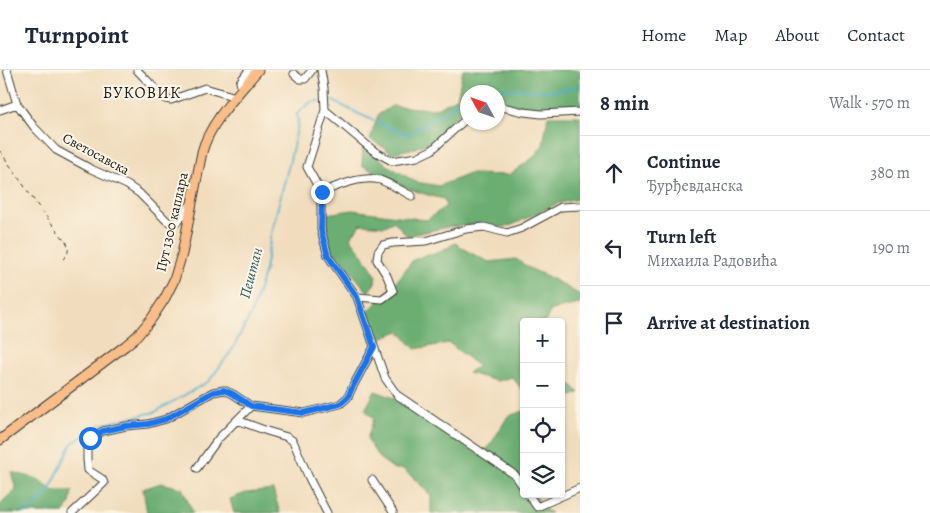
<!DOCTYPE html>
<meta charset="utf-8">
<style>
body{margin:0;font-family:Alegreya,serif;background:#f2f2f3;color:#1f2937}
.controls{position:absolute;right:15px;bottom:15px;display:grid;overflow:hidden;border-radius:5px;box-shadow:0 1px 4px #0004}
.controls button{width:45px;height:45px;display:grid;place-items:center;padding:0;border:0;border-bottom:1px solid #e0e1e3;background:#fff;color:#1f2937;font:25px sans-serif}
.compass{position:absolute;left:460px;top:15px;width:45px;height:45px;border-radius:50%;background:#fff;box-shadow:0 1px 4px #0004;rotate:310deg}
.stop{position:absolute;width:15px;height:15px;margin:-11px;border:4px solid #1a73e8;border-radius:50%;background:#fff}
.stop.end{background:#1a73e8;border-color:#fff;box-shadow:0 1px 5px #0008}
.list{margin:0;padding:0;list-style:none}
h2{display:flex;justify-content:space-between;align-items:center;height:65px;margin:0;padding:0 20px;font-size:21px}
h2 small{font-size:16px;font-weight:400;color:#747a83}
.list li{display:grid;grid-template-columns:32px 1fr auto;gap:15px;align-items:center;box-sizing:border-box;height:75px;padding:0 20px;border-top:1px solid #e0e1e3}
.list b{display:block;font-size:19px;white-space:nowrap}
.list p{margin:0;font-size:16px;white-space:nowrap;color:#747a83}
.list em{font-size:16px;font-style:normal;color:#747a83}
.icon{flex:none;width:28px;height:28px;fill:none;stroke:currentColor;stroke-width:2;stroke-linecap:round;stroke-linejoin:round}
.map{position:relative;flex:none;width:580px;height:443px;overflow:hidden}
header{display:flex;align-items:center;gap:30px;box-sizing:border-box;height:70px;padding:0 25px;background:#fff;border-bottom:1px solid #e0e1e3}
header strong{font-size:24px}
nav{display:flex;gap:28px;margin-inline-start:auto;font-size:18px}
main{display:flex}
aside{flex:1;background:#fff}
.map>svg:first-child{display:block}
.forest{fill:#6cae72;stroke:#446547}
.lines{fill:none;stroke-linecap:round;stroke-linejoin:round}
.stream{stroke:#47adc6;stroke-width:2}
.minor-casing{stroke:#3c3934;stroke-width:9}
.major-casing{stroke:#3c3934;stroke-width:11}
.path{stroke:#3c3934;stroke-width:1;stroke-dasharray:4 4;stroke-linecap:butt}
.minor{stroke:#fff;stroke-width:7}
.major{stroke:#f8bd88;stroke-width:9}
.route{stroke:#1a73e8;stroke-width:6}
.labels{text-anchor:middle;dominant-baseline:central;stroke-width:4;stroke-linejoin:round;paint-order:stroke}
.street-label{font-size:14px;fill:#1c1c1c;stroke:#fcf5e5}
.water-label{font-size:15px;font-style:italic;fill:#2f5d68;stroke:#fcf5e5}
.quarter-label{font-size:16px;letter-spacing:1px;fill:#1c1c1c;stroke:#fcf5e5}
</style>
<header>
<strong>Turnpoint</strong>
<nav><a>Home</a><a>Map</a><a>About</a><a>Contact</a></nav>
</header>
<main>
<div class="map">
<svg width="580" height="443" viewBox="0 0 580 443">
<rect width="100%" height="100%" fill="#fcf5e5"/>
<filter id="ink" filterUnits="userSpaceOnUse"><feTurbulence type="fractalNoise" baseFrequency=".02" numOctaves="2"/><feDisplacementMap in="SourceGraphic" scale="10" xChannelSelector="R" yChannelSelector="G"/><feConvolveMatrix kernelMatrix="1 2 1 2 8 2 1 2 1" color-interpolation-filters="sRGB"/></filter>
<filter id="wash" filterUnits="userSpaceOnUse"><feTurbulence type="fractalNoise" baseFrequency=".0096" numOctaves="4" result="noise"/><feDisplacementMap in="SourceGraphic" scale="20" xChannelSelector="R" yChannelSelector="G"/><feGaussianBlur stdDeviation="1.12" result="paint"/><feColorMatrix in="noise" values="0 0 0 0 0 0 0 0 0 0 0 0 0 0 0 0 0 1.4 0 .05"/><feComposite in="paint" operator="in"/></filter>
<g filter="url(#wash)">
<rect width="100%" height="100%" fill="#f1ddbd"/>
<path class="forest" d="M463,0H580V36L532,41L498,30V22H468L467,37L452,49L434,70L415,78L392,83L370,69L378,45L392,36L434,39L457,28Z
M548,46H580V130L577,129L556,134L512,155L498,158L476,154L448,157L407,166L394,151L385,156L361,154L350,168L361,182L376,205L375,213L368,222L331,178L327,160V144L352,140L427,150L446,136L444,129C415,123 388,111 362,95L363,73L387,95L416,112L439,116L469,104L509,105L534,87L543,75Z
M455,173L469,182L489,192L516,189L529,198L549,207L580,225V234L551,240L545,252H524V322L512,307L497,311L468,303L478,296L449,273L415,279L399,261L373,271L368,242L397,211L413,190L428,184L436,183L449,177Z
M561,308L572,315L579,323L561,330Z
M375,321L397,329L481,386L491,374L508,346L524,341V388L522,390L524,424H534L547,441L551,443H431V426L418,412L403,399H394L379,388L367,369L374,348L365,340Z
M11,402L38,409L53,421H72L70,433L64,443H0V434L16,419Z
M161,413L182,418L193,443H147L143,419Z
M273,420L280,443H234L230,429L246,423Z"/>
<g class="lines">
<path class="stream" d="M474,22L482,17L550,21L580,17
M326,30H331L359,44L407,65L468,27
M22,443L36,436L50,419L72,373L102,354L155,342L209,311L232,280L251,244L265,200L271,164L289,94L298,54L297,44L311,32L321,31"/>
</g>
</g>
<g filter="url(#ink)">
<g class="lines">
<defs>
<path id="minor" d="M7,0L17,34L34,57L56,80L91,99L127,115L139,123L167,151L172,153L178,151L191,134
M137,0L165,29L171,30L205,18L236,27
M321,0L324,18L325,40L307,97L321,122V160L328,186L357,227L385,308L397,325L515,405L524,418
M294,4L300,9H305L312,0
M242,19L240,12L249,0
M498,36L524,42L541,44L580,42
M0,40L17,34
M325,40L374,81L392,91L417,87L432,80L468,47
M321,122C339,116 361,105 380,110C391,114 402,121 412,126
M357,227L382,229L393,221L387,206L377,190L378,182L383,175L393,173L426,171L466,159L484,157L507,163L522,158L561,137L580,136
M237,350L267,361L287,367L293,371L309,408L327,443
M197,398L218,369L251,336
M372,410L393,442V443
M528,424L537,437L580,418
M72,443L104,413L102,409L88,400L87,389V376L90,368L103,361L126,356L148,354L166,349L213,322L224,320L233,324L251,336L304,343L340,334L348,327L352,318L374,277"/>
<path id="major" d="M0,370L125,276L137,266L152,248L165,228L174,210L182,184L202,82C210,52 238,24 258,0"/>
</defs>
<use href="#minor" class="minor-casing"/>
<use href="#major" class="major-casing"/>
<path class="path" d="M0,81L38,136L67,173C70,184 67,185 60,192"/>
<use href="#minor" class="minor"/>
<use href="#major" class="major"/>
</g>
</g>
<g class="lines" filter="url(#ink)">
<path class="route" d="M90,368L103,361L126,356L148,354L166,349L213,322L224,320L233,324L251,336L304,343L340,334L348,327L352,318L374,277L357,227L328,186L321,160L322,122"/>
</g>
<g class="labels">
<g class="street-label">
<text transform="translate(96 84) rotate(28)">Светосавска</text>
<text transform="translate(172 152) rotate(-77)">Пут 1300 каплара</text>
</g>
<g class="water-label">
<text transform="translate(251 203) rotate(-75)">Пештан</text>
</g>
<g class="quarter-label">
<text x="142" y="23">БУКОВИК</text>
</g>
</g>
</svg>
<div class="controls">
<button>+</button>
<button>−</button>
<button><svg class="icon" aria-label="locate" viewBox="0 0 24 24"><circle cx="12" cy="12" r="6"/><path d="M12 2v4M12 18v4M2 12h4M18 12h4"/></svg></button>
<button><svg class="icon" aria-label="layers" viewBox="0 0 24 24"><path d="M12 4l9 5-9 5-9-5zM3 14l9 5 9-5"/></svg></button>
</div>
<svg class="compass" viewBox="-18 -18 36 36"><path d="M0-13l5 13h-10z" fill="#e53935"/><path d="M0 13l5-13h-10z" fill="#747a83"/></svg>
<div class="stop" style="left:90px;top:368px"></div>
<div class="stop end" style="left:322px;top:122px"></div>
</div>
<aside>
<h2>8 min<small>Walk · 570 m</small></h2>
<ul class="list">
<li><svg class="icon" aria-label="ahead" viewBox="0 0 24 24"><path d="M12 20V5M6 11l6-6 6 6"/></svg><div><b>Continue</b><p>Ђурђевданска</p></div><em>380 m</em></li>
<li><svg class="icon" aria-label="left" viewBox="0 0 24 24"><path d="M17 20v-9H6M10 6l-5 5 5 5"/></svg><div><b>Turn left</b><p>Михаила Радовића</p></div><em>190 m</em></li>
<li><svg class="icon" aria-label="arrive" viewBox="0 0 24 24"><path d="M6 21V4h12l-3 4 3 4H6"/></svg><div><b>Arrive at destination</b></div></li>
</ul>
</aside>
</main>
